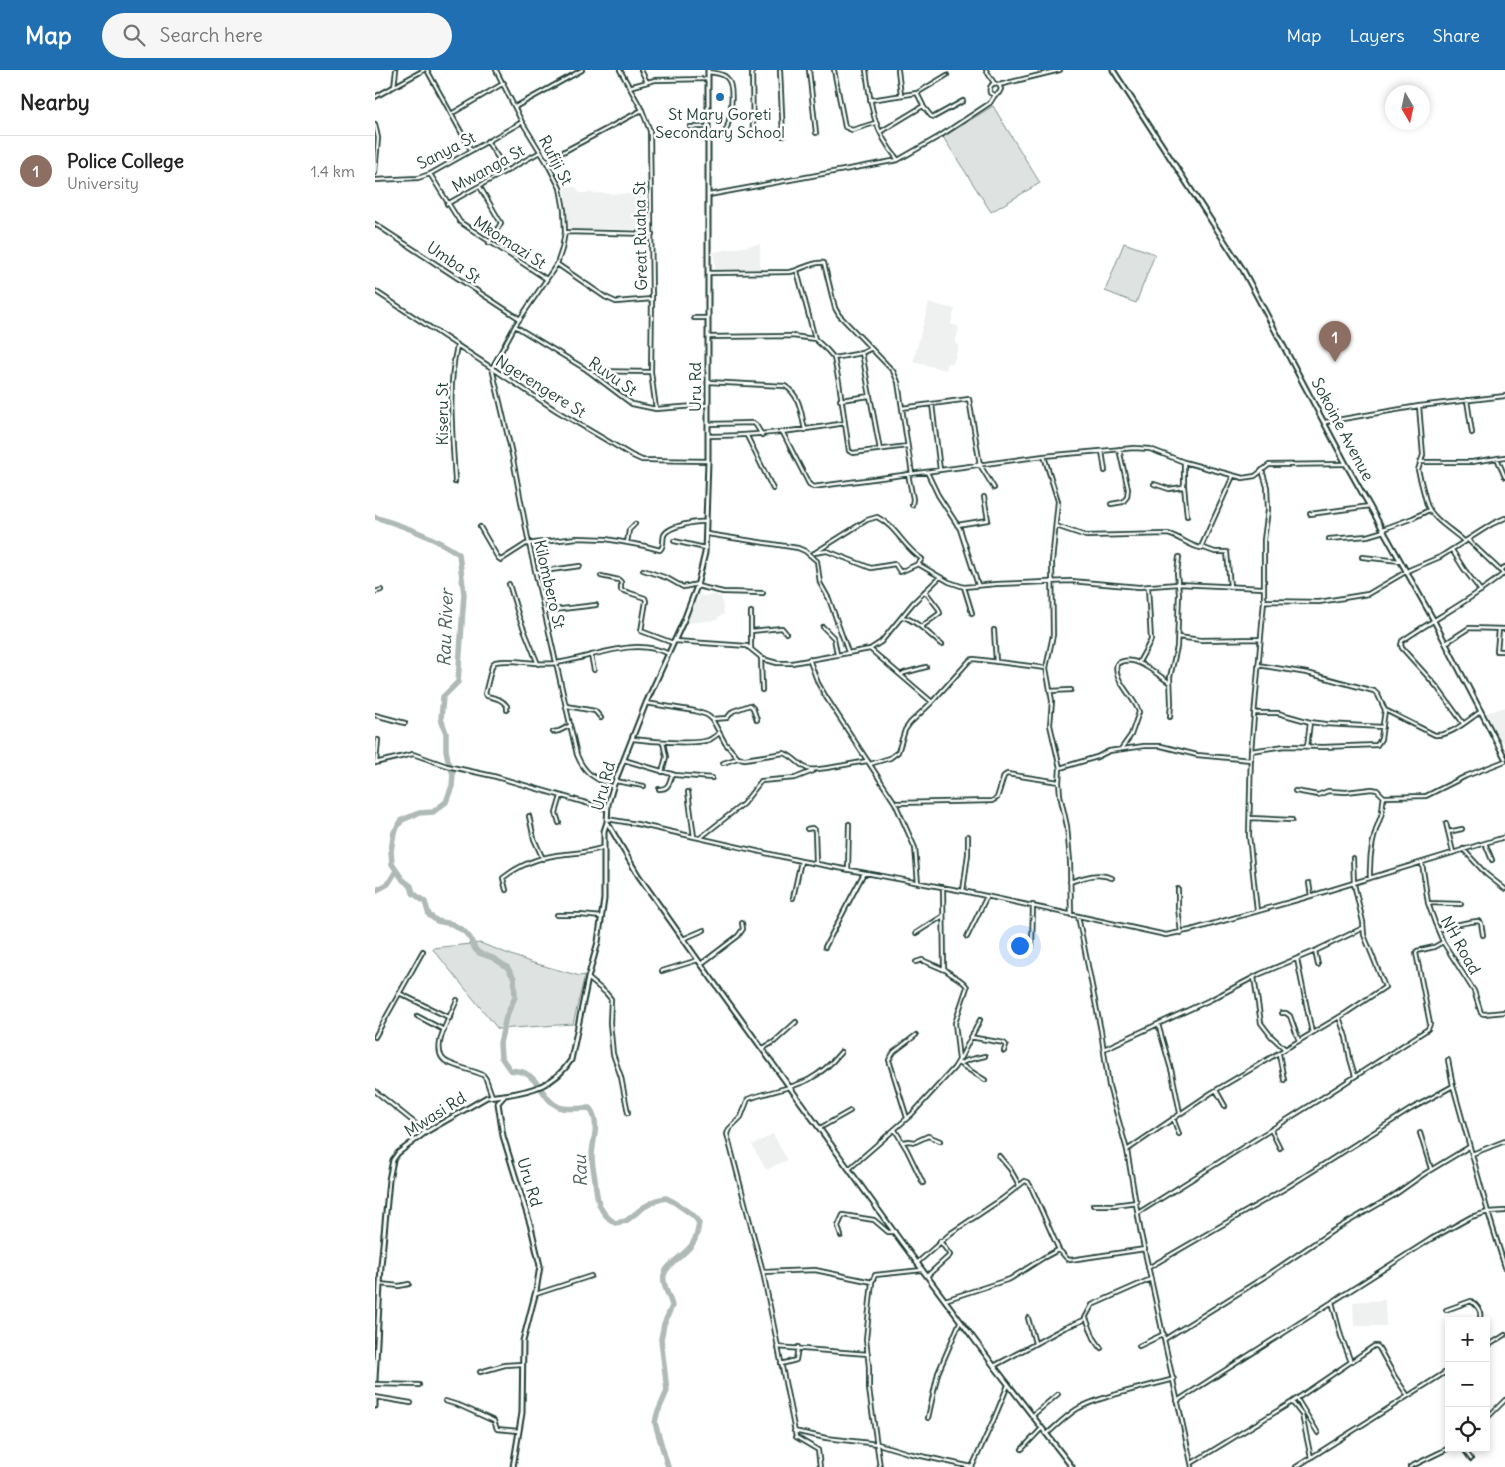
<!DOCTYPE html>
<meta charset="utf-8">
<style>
body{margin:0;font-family:Delius,sans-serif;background:#f6f6f6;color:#222}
.controls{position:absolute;right:15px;bottom:15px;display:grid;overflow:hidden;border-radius:0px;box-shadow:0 2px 8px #0003}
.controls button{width:45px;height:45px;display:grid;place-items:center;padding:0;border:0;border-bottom:1px solid #e0e0e0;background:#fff;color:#222;font:25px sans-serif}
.compass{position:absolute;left:1010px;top:15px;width:45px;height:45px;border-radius:50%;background:#fff;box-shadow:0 2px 8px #0003;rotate:171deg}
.you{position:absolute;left:644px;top:875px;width:18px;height:18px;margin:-12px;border:4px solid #fff;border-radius:50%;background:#1a73e8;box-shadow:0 0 0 8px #1a73e833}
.badge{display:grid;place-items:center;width:32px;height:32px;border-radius:50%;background:#1f6fb2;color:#fff;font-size:16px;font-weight:700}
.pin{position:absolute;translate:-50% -41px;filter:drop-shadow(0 1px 2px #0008)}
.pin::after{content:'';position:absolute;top:26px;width:18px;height:15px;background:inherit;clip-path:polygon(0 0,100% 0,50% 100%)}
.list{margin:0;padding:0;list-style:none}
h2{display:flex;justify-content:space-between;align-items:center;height:65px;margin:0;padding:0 20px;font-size:21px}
h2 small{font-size:16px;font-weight:400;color:#767676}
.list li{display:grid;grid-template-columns:32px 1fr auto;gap:15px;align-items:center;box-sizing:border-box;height:70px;padding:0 20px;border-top:1px solid #e0e0e0}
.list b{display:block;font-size:19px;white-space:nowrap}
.list p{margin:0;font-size:16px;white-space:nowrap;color:#767676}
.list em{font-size:16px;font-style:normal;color:#767676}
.icon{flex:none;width:28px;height:28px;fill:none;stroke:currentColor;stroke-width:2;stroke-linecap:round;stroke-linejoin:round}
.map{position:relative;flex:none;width:1130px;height:1397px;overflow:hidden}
header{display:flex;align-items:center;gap:30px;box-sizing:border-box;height:70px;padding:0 25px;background:#1f6fb2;color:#fff}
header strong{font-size:24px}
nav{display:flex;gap:28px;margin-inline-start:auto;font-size:18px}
.search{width:350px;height:45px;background:#f6f6f6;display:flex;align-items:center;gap:12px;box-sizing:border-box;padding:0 18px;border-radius:28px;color:#767676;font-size:19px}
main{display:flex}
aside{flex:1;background:#fff}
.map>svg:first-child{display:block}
.built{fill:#eef1f0}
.green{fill:#dee3e2;stroke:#7e908b}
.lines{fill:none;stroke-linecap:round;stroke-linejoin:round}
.river{stroke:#afbab7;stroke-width:5.5}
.minor-casing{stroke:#1f3d34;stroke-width:6}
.tertiary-casing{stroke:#1f3d34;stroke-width:7}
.minor{stroke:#fff;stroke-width:2.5}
.tertiary{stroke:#fff;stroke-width:3}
.poi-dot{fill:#1f6fb2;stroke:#fff;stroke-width:2}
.labels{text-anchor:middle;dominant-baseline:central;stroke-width:5;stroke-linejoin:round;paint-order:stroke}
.poi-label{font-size:16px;fill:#1f3d34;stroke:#fff}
.street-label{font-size:16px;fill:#1f3d34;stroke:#fff}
.water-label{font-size:18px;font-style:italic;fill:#4a625b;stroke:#fff}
</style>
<header>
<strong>Map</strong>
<div class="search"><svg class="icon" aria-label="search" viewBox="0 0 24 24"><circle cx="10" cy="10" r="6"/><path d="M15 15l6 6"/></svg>Search here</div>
<nav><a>Map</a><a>Layers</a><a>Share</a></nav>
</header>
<main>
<aside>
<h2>Nearby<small></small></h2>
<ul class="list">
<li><span class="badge" style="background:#8d6e63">1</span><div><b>Police College</b><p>University</p></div><em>1.4 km</em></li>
</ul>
</aside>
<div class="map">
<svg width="1130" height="1397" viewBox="0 0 1130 1397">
<rect width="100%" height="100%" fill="#fff"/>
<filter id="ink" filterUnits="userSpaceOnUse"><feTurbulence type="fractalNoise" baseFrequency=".02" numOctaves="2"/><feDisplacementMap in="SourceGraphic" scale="10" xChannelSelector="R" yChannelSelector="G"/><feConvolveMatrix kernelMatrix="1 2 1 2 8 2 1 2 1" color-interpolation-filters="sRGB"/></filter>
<g filter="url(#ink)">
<path class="built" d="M190,117H201L205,123L263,124L268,127L266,149L261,159H194Z
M385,174V199H340L339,182Z
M554,233L580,239L576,254L584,257L580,274L584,275L578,294L573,292L571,300L538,292Z
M342,525L343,527L346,526L349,544L343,547V550L311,553L319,530L323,531V526Z
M1130,637V672L1124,673L1109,644Z
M398,1064L412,1090L391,1100L377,1075Z
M1010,1230L1011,1256H979L978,1232Z"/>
<path class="green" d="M618,36L665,113L616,142L568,67Z
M749,173L780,184L761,233L730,221Z
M105,873L155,892L205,906L210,905L198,954L123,959L57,878Z"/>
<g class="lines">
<path class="river" d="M0,447C31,457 57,466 84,484L89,524L83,612L68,627L66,649L71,663V680L73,690L78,704L77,716L71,732L58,742L44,743L27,750L19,762L16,781L17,794L28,810L36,816L38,823L50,832L54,845L62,851L77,854L89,861L95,868L100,879L104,883L118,888L132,897L139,908L140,927L131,947L125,973L126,987L135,1000C139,1001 146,1001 150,1003C165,1010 169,1031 184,1037C190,1040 208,1038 215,1038C226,1055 217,1069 217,1087C217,1094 219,1102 220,1110C222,1129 223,1142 240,1153L251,1151L269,1137L282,1130L291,1128L299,1132L319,1146L324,1153C323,1160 322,1167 318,1173C312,1184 291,1194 289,1205C287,1216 295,1226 297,1236L289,1254L286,1269L292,1321L282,1344L280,1353L293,1397
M0,821L13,814L21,801"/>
<defs>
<path id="minor" d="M52,0L96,80
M121,0L147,52L171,91L185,118L189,140L190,162L187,179L182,194L140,256L117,298L137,384L154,474L202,685C210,705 220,708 238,717
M245,0L267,40L275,61L277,229L276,302L281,339
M266,0L272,12
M377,0L378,66
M405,0L408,66
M434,0L441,63
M459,0L470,57L477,60L500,53
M491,0C496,38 498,59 523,90
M523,0L526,25
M611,0L619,13
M624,15L685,0
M19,17L21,0
M254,17L280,10L333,9
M542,23L572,5
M0,27L49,0
M495,30L542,23L548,35
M140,37L207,0
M76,44L129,13
M0,54L3,68L0,103
M315,57H333
M505,62L548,36L556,46L559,47L588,31
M333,67L345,66L350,63C355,52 361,17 352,8C348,3 339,3 333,2
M112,71L132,101
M171,91L267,40
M55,104L85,152L170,208
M0,110L43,108L55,104L147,52
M105,117L126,153L114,173
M334,125L523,90L565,66L615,33L620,25L624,23L626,19L624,15L619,13C615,16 614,18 615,23L620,25
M72,134L165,82
M0,154L145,249
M190,162L277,164
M182,194L230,227L241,232L277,229
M422,201L440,269
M333,203L415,202C425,200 439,191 449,193L460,238L464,245L518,301L523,312L537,404
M0,221L182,341L258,386L267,390L333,391
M319,248H333
M140,256L212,300L257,334L281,339L333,335
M333,267L417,266L440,269L452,280L459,288L464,312L474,381L478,383L532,376
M487,283L505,380
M459,288L487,283L495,279
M213,301L276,302
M333,312L410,316C426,326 426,344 430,360
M465,330L495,326
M1092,330L1097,363
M557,334L565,400
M1044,336L1048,385L1043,400L1052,435C1058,450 1079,461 1090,472
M527,338L594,329L605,395L619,418
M950,352L1044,336L1130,326
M333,354L378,353L381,355L387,365
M408,363L434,414L438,417L669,386L759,378L775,379L809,392L868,408L880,406L894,395L971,394
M333,366C379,366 424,361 470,353
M372,366L398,419
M727,381L730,401
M669,386L683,431L677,492L678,565L671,598L677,631L675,655L685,698L684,712L685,725L692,756L695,791L696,845
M1122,388L1130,407
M1045,392H1097L1130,387
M552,402L563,425L585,459L603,515
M533,404L538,429L537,435
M80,412C78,369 72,318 82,276
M779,414L794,419L808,417L809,414V392
M809,416L812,446
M736,434L748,432L752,427L753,419L744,379
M935,444L995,436
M582,455L613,450L609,427
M681,456L711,466L793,464C805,467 814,476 826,478
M105,457L123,488L126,490L151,474L202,468L231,469L270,476L285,480C290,475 287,471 289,465C293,456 322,451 331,452
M1008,459L1038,448L1054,440
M332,464L423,478L430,481L442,491L445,513L454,529L473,582
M954,469L992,466L1009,461
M1093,470L1130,505
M299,471L330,478
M252,473L254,460L260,454
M1077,480L1089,499L1106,521
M441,482L492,450L502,447C521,456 529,478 547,489L543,494
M439,483L452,481L496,498L520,494L525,502L543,494L574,512L589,517L621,514L696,511L764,517L803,514L888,518
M987,487L1025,491
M268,500L292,508L308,517L323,514
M1124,500L1130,497
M161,502L205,496
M226,506L244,510L246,512V520L270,528L271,531L266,561L298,573
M134,514L144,547L163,594
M322,516L348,522L388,523
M589,517L597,543
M855,517L852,482H840L826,477L858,406
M0,522L6,520
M889,531L944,532L993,524L1034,500L1065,487L1117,454L1130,448
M170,541L221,535
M376,542V579
M527,547C539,548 557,567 567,575
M448,557L459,568L462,584
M546,557L565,543L563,538L550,521
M1124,559L1122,581H1130
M619,560L621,592
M376,561L407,558L411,563
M803,567L826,570L885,569
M300,571L372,576L388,589L402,593H417L495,579L506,572L538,533L565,507
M1071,573L1094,558L1130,559
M495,579L557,632
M216,585L219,600
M386,587L387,620
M434,589L443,613L451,627L520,733L540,778L543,813
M764,592L776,570L773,517
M883,595L932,603L999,621L1003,625L1010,640L1060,665C1076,666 1093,650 1105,642
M526,605L529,603L551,597
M675,621L696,620
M271,633L320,641L332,645L337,649L350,673L363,688L370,689L409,683C418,686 424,695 433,699C441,702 482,692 493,691
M192,636L220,641L226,648
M132,640V636C127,629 120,628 112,626L110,624L117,596L120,592C140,588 161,596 181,593C218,588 258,566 294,584
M879,643H903L935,652L951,654L1008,657
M0,645L30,653
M795,647L796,633L795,607L802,577L804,524L802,503L804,487
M337,649L352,648L358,641L375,635L378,638L382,650
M1088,653L1062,617L1027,578L1026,575L1027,571C1060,548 1097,530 1128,504
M178,662L184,661L196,655
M258,669C274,671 319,675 334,670C337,668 341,666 344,663
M932,677L935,652
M746,679L756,665L764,642C760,628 737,609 742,594C759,582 781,604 795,613
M876,681L910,676L948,677L1002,675L1006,669L1010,640
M249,690L300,705L337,708
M0,693L38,684L72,696L118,706L232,739
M1,693L3,670
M348,693L363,688
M495,694L515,688L523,682L530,660L535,653L557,632L595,590L599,589L671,598
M685,698L722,687L734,681L769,676H786L822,685L876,690
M287,702L291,687L288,672
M240,711L269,716
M284,719C294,719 294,713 297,705
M920,721L943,725L953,721L971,722L997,719L1002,720L1009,727L1051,726L1091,706L1130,691
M313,722L319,767
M520,733L617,731L622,728L629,706L632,704L684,712
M154,746L159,769L168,789
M875,748L917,750
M232,749L262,754L426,791L588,821L791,865L816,860L929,828L1130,767
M184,753L181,743L186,726
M1071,753L1078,782
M432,759L437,758L440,760L441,793
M1073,762L1087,759
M325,768L368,734L386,711L420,708L438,701
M1110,773L1117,790
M1088,779L1111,804L1130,819
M1047,793L1053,833L1060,853L1068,872L1099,921L1106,943L1109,944L1130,942
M473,800L474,754
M995,808C994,785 997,767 1006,746C1008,741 1007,733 1009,727
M695,812C710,807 722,802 737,808
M934,813L936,826
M803,819V838L806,863
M131,820L128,808C143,796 163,788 182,785C198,783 214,783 229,777
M588,821L593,784V766
M418,828L426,791
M1053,833L1086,834
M882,841L874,765L876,681L889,531V470L893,440L892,417L887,400
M182,845H205L227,847
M703,846L726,961L734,1016L752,1080L766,1164L817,1397
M1063,860C1078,856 1088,852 1103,851L1106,853L1108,865
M541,863L568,846
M592,867L612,826
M308,869L329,860
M657,876L658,835
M450,877L489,803
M940,881L943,895
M922,889L937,963
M541,892L547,890L570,900
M326,894L363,866L368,859L367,853
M287,901L323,890
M879,907L886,953L896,966L910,979
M213,908L231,923L236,929L235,953L238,984L246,1007L253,1043
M24,923L75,948
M82,930C76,945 51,984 74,993C85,998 97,1000 108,1005L111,1009L117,1026
M907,943H911L915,946L924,971
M42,946L69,960
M964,947L971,967L975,989L980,1006
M783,954L797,1003L805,1043
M0,967L48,881
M595,967L629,973L631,975L629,981
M388,978L399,972L421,952
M729,979L837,929L885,904L940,881L988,858
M904,984L909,1010
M585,989L605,950
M1073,990L1078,1016L1113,1142L1130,1141
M583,993L610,1010
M584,994L593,990L610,986
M841,1020L850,1036
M0,1021L51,1062
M532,1048L514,990L519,982L541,965
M798,1048L804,1064
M445,1058L475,1041
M520,1060L532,1080L548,1113
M896,1060L905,1078
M1045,1063L1056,1099
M528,1072L534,1071L540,1072L553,1066L565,1071
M752,1080L836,1023L971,943L1010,917L989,865L988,852L979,814L978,788
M1097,1084L1130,1071
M624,1086L635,1099L644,1115
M474,1099L537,1044L579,998L584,990L580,953L592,917C587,908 575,906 569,898L568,817
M718,1135H739L762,1132
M763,1143L953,1024L1053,959L1055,954L1041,883L1042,881L1059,877L1068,872
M466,1166L463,1156L468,1145L499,1150L513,1162H520
M542,1193L576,1163L627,1129L650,1111L653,1112L657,1119L684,1180
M773,1198L911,1118L1036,1039L1078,1016
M388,1202L440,1200L497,1212
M552,1206L575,1185L565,1171
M5,1214L24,1216L34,1214
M161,1224L216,1206
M570,1230L635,1209L668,1188L683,1180C689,1182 689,1189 695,1190L770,1179
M957,1232L966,1266L976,1292
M1071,1240L1096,1231C1103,1236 1108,1242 1104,1251
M653,1248L660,1273
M711,1248L719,1268L726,1278
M790,1269L891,1206L959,1160L1018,1126L1049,1104L1094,1077
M764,1276L789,1264
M402,1277L493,1284
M1111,1277L1130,1265
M406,1294L421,1290L423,1277
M619,1296L689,1258L709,1250L717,1235L776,1209
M105,1302L130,1295L147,1294
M0,1314L44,1315
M0,1327L36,1333
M922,1329L943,1363
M70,1331L86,1336L119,1351L122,1359L144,1361
M802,1331L1056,1169L1096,1147L1113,1142L1130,1197
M917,1332L927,1345L936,1388
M657,1346L683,1324
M553,1348L563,1303L585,1252
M1111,1349L1130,1330
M419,1361L451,1368L503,1374L533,1383L597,1397
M672,1364C681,1356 691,1346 702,1339C725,1326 771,1317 799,1309
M1088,1378L1096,1389
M647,1379L667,1358
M817,1393L917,1332L999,1276H1002L1004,1278L1020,1307L1033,1326
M445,1397L443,1380L421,1367L388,1202L352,1064L354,1059L366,1047L373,1029C413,1015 436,1019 466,982
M505,1397L494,1319V1297L491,1269L497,1212L500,1205L547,1200
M597,1397L619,1349L633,1315
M921,1397L1074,1300
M1035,1397L1074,1378"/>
<path id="tertiary" d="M738,0L867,198L971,394L1058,549L1130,688
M232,752L263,805L323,890L525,1170L619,1296L697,1397
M0,1310L6,1196L14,1110L18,1090L23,1083L51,1062L112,1027L129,1025
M0,1329V1336
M138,1397L147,1343L148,1271L161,1221L165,1196L156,1157L128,1066L123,1033L130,1025C157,1021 180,1015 196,990L213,908L223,872L229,829V761L232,752L233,734L238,717L271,633L309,550L322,516L330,483L333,391V0"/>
</defs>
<use href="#minor" class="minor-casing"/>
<use href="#tertiary" class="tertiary-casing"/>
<use href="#minor" class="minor"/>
<use href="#tertiary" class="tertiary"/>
</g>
</g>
<circle class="poi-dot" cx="345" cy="27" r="5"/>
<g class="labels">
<g class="poi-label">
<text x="345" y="44">St Mary Goreti<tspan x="345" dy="18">Secondary School</tspan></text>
</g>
<g class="street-label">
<text transform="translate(71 80) rotate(-27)">Sanya St</text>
<text transform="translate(181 90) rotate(62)">Rufiji St</text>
<text transform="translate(113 98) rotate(-29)">Mwanga St</text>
<text transform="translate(265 166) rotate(-91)">Great Ruaha St</text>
<text transform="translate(135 172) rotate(33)">Mkomazi St</text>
<text transform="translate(79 192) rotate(34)">Umba St</text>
<text transform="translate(238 306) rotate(35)">Ruvu St</text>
<text transform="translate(166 316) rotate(32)">Ngerengere St</text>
<text transform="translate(320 317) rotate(-90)">Uru Rd</text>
<text transform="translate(67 344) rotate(-90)">Kiseru St</text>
<text transform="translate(968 359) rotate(62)">Sokoine Avenue</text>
<text transform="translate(175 514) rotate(77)">Kilombero St</text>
<text transform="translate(228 716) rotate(-75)">Uru Rd</text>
<text transform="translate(1086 875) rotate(61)">NH Road</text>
<text transform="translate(60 1044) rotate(-32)">Mwasi Rd</text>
<text transform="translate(155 1112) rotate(73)">Uru Rd</text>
</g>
<g class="water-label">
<text transform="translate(70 558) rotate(-88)">Rau River</text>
<text transform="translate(205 1101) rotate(-92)">Rau</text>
</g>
</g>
</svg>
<div class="controls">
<button>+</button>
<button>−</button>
<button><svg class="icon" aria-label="locate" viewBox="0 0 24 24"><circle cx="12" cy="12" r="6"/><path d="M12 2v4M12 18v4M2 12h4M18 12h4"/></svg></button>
</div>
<svg class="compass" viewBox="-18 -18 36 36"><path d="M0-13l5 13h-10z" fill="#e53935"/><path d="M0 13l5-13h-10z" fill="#767676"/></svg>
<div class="you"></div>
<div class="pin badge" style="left:960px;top:292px;background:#8d6e63">1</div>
</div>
</main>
